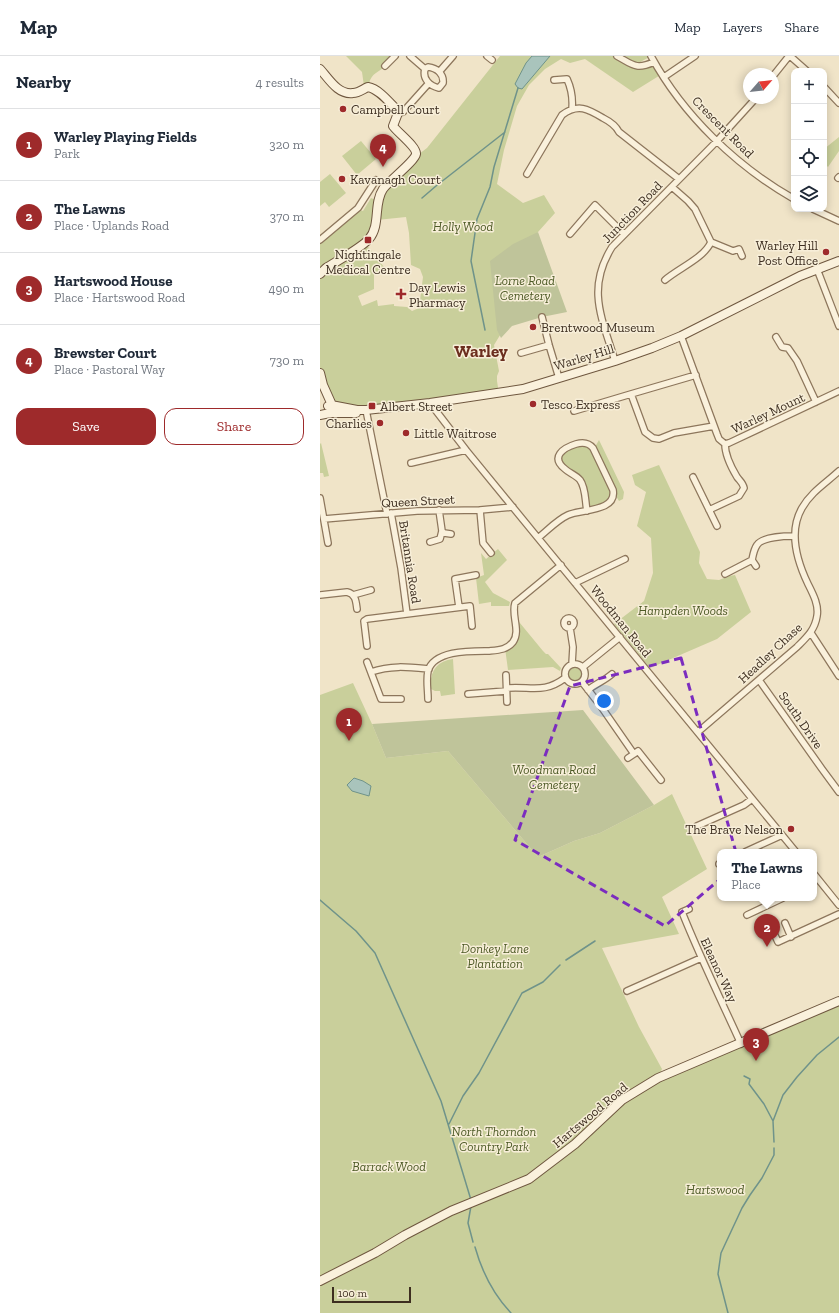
<!DOCTYPE html>
<meta charset="utf-8">
<style>
body{margin:0;font-family:"Zilla Slab",serif;background:#f6f6f7;color:#1f2937}
.controls{position:absolute;right:12px;top:12px;display:grid;overflow:hidden;border-radius:8px;box-shadow:0 2px 10px #0003}
.controls button{width:36px;height:36px;display:grid;place-items:center;padding:0;border:0;border-bottom:1px solid #e0e1e3;background:#fff;color:#1f2937;font:20px sans-serif}
.compass{position:absolute;left:423px;top:12px;width:36px;height:36px;border-radius:50%;background:#fff;box-shadow:0 2px 10px #0003;rotate:62deg}
.scale{position:absolute;left:12px;bottom:10px;width:79px;box-sizing:border-box;padding-left:4px;border:2px solid #3d2e20;border-top:0;font-size:11px;line-height:14px;white-space:nowrap;color:#3d2e20;-webkit-text-stroke:3px #f7eed8;paint-order:stroke}
.you{position:absolute;left:284px;top:645px;width:14px;height:14px;margin:-10px;border:3px solid #fff;border-radius:50%;background:#1a73e8;box-shadow:0 0 0 6px #1a73e833}
.badge{display:grid;place-items:center;width:26px;height:26px;border-radius:50%;background:#9e2a2b;color:#fff;font-size:13px;font-weight:700}
.pin{position:absolute;translate:-50% -33px;filter:drop-shadow(0 1px 2px #0008)}
.pin::after{content:'';position:absolute;top:21px;width:14px;height:12px;background:inherit;clip-path:polygon(0 0,100% 0,50% 100%)}
.popup{position:absolute;left:397px;top:793px;width:100px;height:52px;box-sizing:border-box;display:grid;place-content:center;border-radius:8px;background:#fff;filter:drop-shadow(0 1px 3px #0005);font-size:13px;white-space:nowrap;color:#747a83}
.popup b{font-size:15px;color:#1f2937}
.popup::after{content:'';position:absolute;left:50%;top:100%;margin-left:-8px;border:8px solid transparent;border-top-color:#fff}
.list{margin:0;padding:0;list-style:none}
h2{display:flex;justify-content:space-between;align-items:center;height:52px;margin:0;padding:0 16px;font-size:17px}
h2 small{font-size:13px;font-weight:400;color:#747a83}
.list li{display:grid;grid-template-columns:26px 1fr auto;gap:12px;align-items:center;box-sizing:border-box;height:72px;padding:0 16px;border-top:1px solid #e0e1e3}
.list b{display:block;font-size:15px;white-space:nowrap}
.list p{margin:0;font-size:13px;white-space:nowrap;color:#747a83}
.list em{font-size:13px;font-style:normal;color:#747a83}
.actions{display:flex;gap:8px;padding:12px 16px}
.actions a{flex:1;padding:9px 0;border:1px solid #9e2a2b;border-radius:12px;text-align:center;font-size:14px;color:#9e2a2b}
.actions .main{background:#9e2a2b;color:#fff}
.icon{flex:none;width:22px;height:22px;fill:none;stroke:currentColor;stroke-width:2;stroke-linecap:round;stroke-linejoin:round}
.map{position:relative;flex:none;width:519px;height:1257px;overflow:hidden}
header{display:flex;align-items:center;gap:24px;box-sizing:border-box;height:56px;padding:0 20px;background:#fff;border-bottom:1px solid #e0e1e3}
header strong{font-size:19px}
nav{display:flex;gap:22px;margin-inline-start:auto;font-size:14px}
main{display:flex}
aside{flex:1;background:#fff}
.map>svg:first-child{display:block}
.green{fill:#c9cf9b;fill-rule:evenodd}
.cemetery{fill:#bfc49a}
.water{fill:#a9c4bc;stroke:#6f938a}
.lines{fill:none;stroke-linecap:round;stroke-linejoin:round}
.stream{stroke:#6f938a;stroke-width:1.5}
.street-casing{stroke:#8d765c;stroke-width:8}
.secondary-casing{stroke:#6f573f;stroke-width:10}
.street{stroke:#faf1dc;stroke-width:5.5}
.secondary{stroke:#faf1dc;stroke-width:8}
.marked{fill:none;stroke:#7b2cbf;stroke-width:3;stroke-dasharray:8 5;stroke-linejoin:round}
.poi-dot{fill:#9e2a2b;stroke:#f7eed8;stroke-width:1.5}
.labels{text-anchor:middle;dominant-baseline:central;stroke-width:3;stroke-linejoin:round;paint-order:stroke}
.poi-label{font-size:13px;fill:#3d2e20;stroke:#f7eed8;text-anchor:start}
.street-label{font-size:13px;fill:#3d2e20;stroke:#f7eed8}
.park-label{font-size:13px;font-style:italic;fill:#4d5a26;stroke:#f7eed8}
.district-label{font-size:17px;font-weight:bold;fill:#6b2e1e;stroke:#f7eed8}
</style>
<header>
<strong>Map</strong>
<nav><a>Map</a><a>Layers</a><a>Share</a></nav>
</header>
<main>
<aside>
<h2>Nearby<small>4 results</small></h2>
<ul class="list">
<li><span class="badge">1</span><div><b>Warley Playing Fields</b><p>Park</p></div><em>320 m</em></li>
<li><span class="badge">2</span><div><b>The Lawns</b><p>Place · Uplands Road</p></div><em>370 m</em></li>
<li><span class="badge">3</span><div><b>Hartswood House</b><p>Place · Hartswood Road</p></div><em>490 m</em></li>
<li><span class="badge">4</span><div><b>Brewster Court</b><p>Place · Pastoral Way</p></div><em>730 m</em></li>
</ul>
<div class="actions"><a class="main">Save</a><a>Share</a></div>
</aside>
<div class="map">
<svg width="519" height="1257" viewBox="0 0 519 1257">
<rect width="100%" height="100%" fill="#f0e4c8"/>
<path class="green" d="M26,0H75C72,3 69,7 66,10C59,16 51,17 49,28L44,30L42,16Z
M180,0H331L315,9L334,6L342,18L313,36L265,3L250,7L241,3L225,13L209,29L197,50L184,94L177,128L203,147L224,139L235,157L218,176L208,185L185,271L174,289L179,315L177,320V325L179,338L46,354L10,345L0,317V188L40,154L43,155L51,142L58,145L62,135L95,101L107,92ZM86,161L89,177L91,209L100,213L103,221L99,252L92,255L87,251L74,250V248L58,250L57,244L42,250L38,240L54,233V218L68,216L45,187L57,164Z
M519,81V95L508,111L504,107V93Z
M41,85L56,103L37,119L22,100Z
M10,118L26,137L9,151L5,146L0,150V126Z
M279,384L304,436L303,443L299,445L296,440L295,432L275,391Z
M1,387L9,420L4,421L3,417H0V388Z
M263,389L267,390L271,393L291,434L290,443C286,446 272,456 268,447C266,443 268,436 266,432C264,427 247,411 242,406C239,393 253,391 263,389Z
M339,409L380,496L379,507L387,523L399,524L409,520L415,519L431,556L397,583L330,612L294,568L324,545L333,517L331,482L317,470L326,436L315,429L312,419Z
M178,493L187,504L165,526L173,537L190,546L189,550H171V546L159,548L156,522L164,519L161,497L166,503Z
M195,561L223,595L226,598H228L241,612L240,615L233,611L188,614L185,592L194,584Z
M133,603L135,638L121,640L120,635H115L111,633C109,617 116,605 133,603Z
M247 618a8 8 0 1 1 16 0a8 8 0 1 1-16 0Z
M33,627L52,668L66,702L128,695L218,801L254,785L280,777L334,749L352,738L387,813L342,841L359,878L282,892L319,971L342,1013L338,1022L519,943V1257H0V639Z"/>
<path class="cemetery" d="M218,176L247,256L222,261L192,270L181,282L177,274L170,205L193,188Z
M263,654L334,749L280,777L254,785L218,801L128,695L66,702L52,668Z"/>
<path class="water" d="M212,0H230L202,33L198,32L195,28L206,7Z
M34,722L43,725L51,730L49,740L32,735L27,729Z"/>
<g class="lines">
<path class="stream" d="M102,142L116,130L185,76
M165,274L151,205L157,163L170,131L174,111L198,32
M0,844L36,875L55,897L121,1045L151,1144
M246,904L275,885
M424,1020L430,1023L429,1028L444,1048L453,1065
M129,1068L143,1040L159,1017L202,937L223,926L240,909
M454,1086L453,1065L463,1039L477,1021L497,999L519,981
M151,1150L148,1167L153,1186
M155,1191C162,1216 173,1238 191,1257
M408,1257L398,1218L401,1197L422,1152L430,1139L442,1122L454,1099V1092"/>
<defs>
<path id="street" d="M90,0L105,13
M167,0L172,4
M297,0C313,9 316,14 334,6
M331,0C363,59 416,110 474,143
M470,0L487,15
M65,10L75,0
M108,11C117,12 124,18 123,27L119,32C110,30 102,23 105,13Z
M119,16L133,0
M453,20L469,0
M344,21L375,0
M234,24L247,23C252,34 253,42 252,53
M504,31L519,47
M78,57L83,56L109,27
M207,118L242,59C258,47 268,53 283,62C289,65 296,70 299,76L359,123
M518,122L519,121
M493,153L519,165
M250,178L275,149L304,178
M0,184L38,152L56,124
M391,186L413,195L419,193L422,200
M497,213L519,270
M345,224C359,212 384,202 391,186L375,153L368,145L352,131
M222,261L229,289L239,322
M361,280L397,378L399,383L405,388L409,387L519,335
M456,281L462,291L468,292L477,305L496,346
M201,297L229,289
M295,305C282,262 266,233 292,191L397,85L436,42
M376,319L311,338L325,376L333,382L339,383L354,377L394,370
M110,347L146,394L218,482L476,796
M46,354L67,458
M254,355L311,338
M91,407L146,394
M373,421L397,470
M0,442L8,487
M160,454L163,487L171,497
M389,454L419,440L424,432C423,427 420,425 417,421C411,411 405,399 405,388
M71,457L81,512L87,558
M4,463L97,455L160,454L193,451
M122,475L124,477L131,478
M218,482C228,474 237,464 248,459C261,453 297,456 293,434L273,392C269,387 263,386 256,388C243,392 230,401 245,413C249,417 256,419 260,424C266,432 265,445 267,455
M110,486L120,483L122,475L119,454
M432,504L436,510
M405,518L432,504C433,499 434,493 437,489C442,481 465,480 474,480
M255,527L305,503
M0,539L27,536C36,538 36,546 37,553
M33,539L51,534
M139,551L135,523L156,519
M244 567a5 5 0 1 1 10 0a5 5 0 1 1-10 0Z
M250,572L253,591L252,608
M491,577L519,620
M47,590L44,565L47,563L150,550L152,570
M47,606L61,643H81
M245 618a10 10 0 1 1 20 0a10 10 0 1 1-20 0Z
M263,611L300,581
M51,616C71,609 88,611 109,613
M186,619L187,646
M439,624L502,713L519,736
M262,626L280,649L314,698L318,695L341,724
M187,632C211,630 224,638 245,622
M268,634C277,627 284,625 292,618
M148,638L186,635
M108,643C108,634 106,624 108,615C114,594 151,595 168,595C178,594 187,594 193,586C201,575 191,559 195,547L241,509
M378,676L477,591C486,582 495,574 497,560C499,549 493,538 488,528C477,505 468,476 482,452C491,436 506,427 519,415
M308,702L314,698
M377,770L424,749L432,743
M425,796L462,779
M399,808H400
M494,818L519,849
M369,853L362,856C380,901 401,944 421,988
M427,859L463,842
M465,867L471,881
M452,873L458,886L519,858
M307,935L381,902"/>
<path id="secondary" d="M0,13C9,23 18,39 33,37C39,37 43,33 48,31C59,33 69,46 77,54L78,57L73,70C77,76 97,91 96,98C95,105 69,125 63,133C53,148 61,169 49,183C41,192 17,205 6,212L0,218
M0,317L3,329L12,349
M8,350L11,349L37,354H46L110,347L203,333L295,305L332,292L361,280L480,220L519,205
M0,359L10,357H36
M0,1225L55,1197L85,1179L131,1155L209,1123L255,1088L302,1044L338,1022L519,945"/>
</defs>
<use href="#street" class="street-casing"/>
<use href="#secondary" class="secondary-casing"/>
<use href="#street" class="street"/>
<use href="#secondary" class="secondary"/>
</g>
<path class="marked" d="M361,602L419,807L345,870L195,784L250,630Z"/>
<g class="poi-dot">
<circle cx="23" cy="53" r="4"/>
<circle cx="22" cy="123" r="4"/>
<rect x="44" y="180" width="8" height="8" rx="2"/>
<circle cx="506" cy="196" r="4"/>
<path d="M79 232h4v4h4v4h-4v4h-4v-4h-4v-4h4z"/>
<circle cx="213" cy="271" r="4"/>
<circle cx="213" cy="348" r="4"/>
<rect x="48" y="346" width="8" height="8" rx="2"/>
<circle cx="60" cy="367" r="4"/>
<circle cx="86" cy="377" r="4"/>
<circle cx="471" cy="773" r="4"/>
</g>
<g class="labels">
<g class="poi-label">
<text x="31" y="53">Campbell Court</text>
<text x="30" y="123">Kavanagh Court</text>
<text x="498" y="189" text-anchor="end">Warley Hill<tspan x="498" dy="15">Post Office</tspan></text>
<text x="48" y="198" text-anchor="middle">Nightingale<tspan x="48" dy="15">Medical Centre</tspan></text>
<text x="89" y="231">Day Lewis<tspan x="89" dy="15">Pharmacy</tspan></text>
<text x="221" y="271">Brentwood Museum</text>
<text x="221" y="348">Tesco Express</text>
<text x="60" y="350">Albert Street</text>
<text x="52" y="367" text-anchor="end">Charlies</text>
<text x="94" y="377">Little Waitrose</text>
<text x="463" y="773" text-anchor="end">The Brave Nelson</text>
</g>
<g class="street-label">
<text transform="translate(403 71) rotate(45)">Crescent Road</text>
<text transform="translate(312 156) rotate(-46)">Junction Road</text>
<text transform="translate(264 301) rotate(-17)">Warley Hill</text>
<text transform="translate(448 357) rotate(-25)">Warley Mount</text>
<text transform="translate(98 445) rotate(-3)">Queen Street</text>
<text transform="translate(90 506) rotate(81)">Britannia Road</text>
<text transform="translate(301 565) rotate(51)">Woodman Road</text>
<text transform="translate(450 597) rotate(-43)">Headley Chase</text>
<text transform="translate(481 664) rotate(55)">South Drive</text>
<text transform="translate(399 914) rotate(65)">Eleanor Way</text>
<text transform="translate(270 1059) rotate(-40)">Hartswood Road</text>
</g>
<g class="park-label">
<text x="143" y="170">Holly Wood</text>
<text x="205" y="224">Lorne Road<tspan x="205" dy="15">Cemetery</tspan></text>
<text x="363" y="554">Hampden Woods</text>
<text x="234" y="713">Woodman Road<tspan x="234" dy="15">Cemetery</tspan></text>
<text x="175" y="892">Donkey Lane<tspan x="175" dy="15">Plantation</tspan></text>
<text x="174" y="1075">North Thorndon<tspan x="174" dy="15">Country Park</tspan></text>
<text x="69" y="1110">Barrack Wood</text>
<text x="395" y="1133">Hartswood</text>
</g>
<g class="district-label">
<text x="161" y="295">Warley</text>
</g>
</g>
</svg>
<div class="controls">
<button>+</button>
<button>−</button>
<button><svg class="icon" aria-label="locate" viewBox="0 0 24 24"><circle cx="12" cy="12" r="6"/><path d="M12 2v4M12 18v4M2 12h4M18 12h4"/></svg></button>
<button><svg class="icon" aria-label="layers" viewBox="0 0 24 24"><path d="M12 4l9 5-9 5-9-5zM3 14l9 5 9-5"/></svg></button>
</div>
<svg class="compass" viewBox="-18 -18 36 36"><path d="M0-13l5 13h-10z" fill="#e53935"/><path d="M0 13l5-13h-10z" fill="#747a83"/></svg>
<div class="scale">100 m</div>
<div class="you"></div>
<div class="pin badge" style="left:29px;top:685px">1</div>
<div class="pin badge" style="left:447px;top:891px">2</div>
<div class="popup"><b>The Lawns</b>Place</div>
<div class="pin badge" style="left:436px;top:1005px">3</div>
<div class="pin badge" style="left:63px;top:111px">4</div>
</div>
</main>
